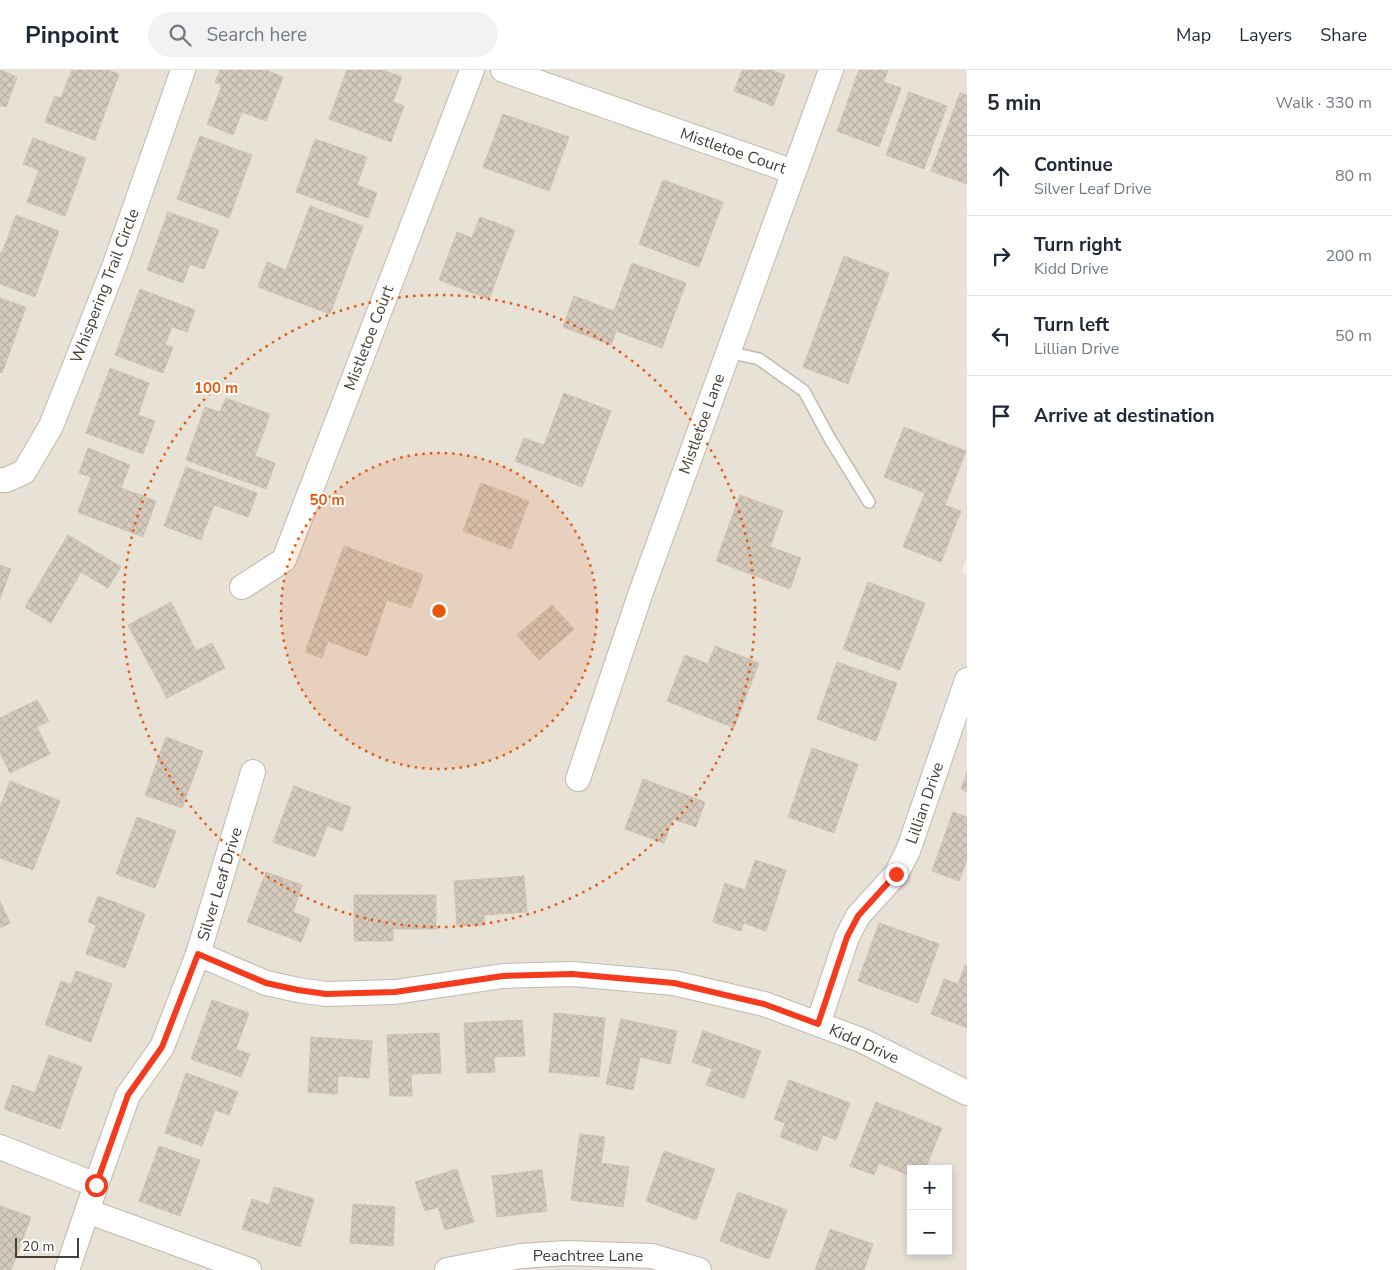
<!DOCTYPE html>
<meta charset="utf-8">
<style>
body{margin:0;font-family:"Nunito Sans",sans-serif;background:#f2f2f3;color:#1f2937}
.controls{position:absolute;right:15px;bottom:15px;display:grid;overflow:hidden;border-radius:0px;box-shadow:0 2px 8px #0003}
.controls button{width:45px;height:45px;display:grid;place-items:center;padding:0;border:0;border-bottom:1px solid #e0e1e3;background:#fff;color:#1f2937;font:25px sans-serif}
.scale{position:absolute;left:15px;bottom:12px;width:64px;box-sizing:border-box;padding-left:5px;border:2px solid #464036;border-top:0;font-size:14px;line-height:18px;white-space:nowrap;color:#464036;-webkit-text-stroke:4px #fff;paint-order:stroke}
.stop{position:absolute;width:15px;height:15px;margin:-11px;border:4px solid #f43b1d;border-radius:50%;background:#fff}
.stop.end{background:#f43b1d;border-color:#fff;box-shadow:0 1px 5px #0008}
.list{margin:0;padding:0;list-style:none}
h2{display:flex;justify-content:space-between;align-items:center;height:65px;margin:0;padding:0 20px;font-size:21px}
h2 small{font-size:16px;font-weight:400;color:#747a83}
.list li{display:grid;grid-template-columns:32px 1fr auto;gap:15px;align-items:center;box-sizing:border-box;height:80px;padding:0 20px;border-top:1px solid #e0e1e3}
.list b{display:block;font-size:19px;white-space:nowrap}
.list p{margin:0;font-size:16px;white-space:nowrap;color:#747a83}
.list em{font-size:16px;font-style:normal;color:#747a83}
.icon{flex:none;width:28px;height:28px;fill:none;stroke:currentColor;stroke-width:2;stroke-linecap:round;stroke-linejoin:round}
.map{position:relative;flex:none;width:967px;height:1200px;overflow:hidden}
header{display:flex;align-items:center;gap:30px;box-sizing:border-box;height:70px;padding:0 25px;background:#fff;border-bottom:1px solid #e0e1e3}
header strong{font-size:24px}
nav{display:flex;gap:28px;margin-inline-start:auto;font-size:18px}
.search{width:350px;height:45px;background:#f2f2f3;display:flex;align-items:center;gap:12px;box-sizing:border-box;padding:0 18px;border-radius:28px;color:#747a83;font-size:19px}
main{display:flex}
aside{flex:1;background:#fff}
.map>svg:first-child{display:block}
.residential{fill:#e7e1d6;fill-rule:evenodd}
.building{fill:url(#building-cross-hatch);stroke:#cfc3b0}
.lines{fill:none;stroke-linecap:round;stroke-linejoin:round}
.lane-casing{stroke:#c1baad;stroke-width:14}
.street-casing{stroke:#c1baad;stroke-width:26}
.lane{stroke:#fff;stroke-width:11}
.street{stroke:#fff;stroke-width:24}
.route{stroke:#f43b1d;stroke-width:6}
.ring{fill:none;stroke:#e8590c;stroke-width:2.5;stroke-dasharray:2.5 5}
.labels{text-anchor:middle;dominant-baseline:central;stroke-width:4;stroke-linejoin:round;paint-order:stroke}
.street-label{font-size:16px;fill:#464036;stroke:#fff}
.centre{fill:#e8590c;stroke:#fff;stroke-width:2.5}
.ring-label{font-size:15px;text-anchor:middle;font-weight:bold;fill:#e8590c;stroke:#fff;stroke-width:4;stroke-linejoin:round;paint-order:stroke}
</style>
<header>
<strong>Pinpoint</strong>
<div class="search"><svg class="icon" aria-label="search" viewBox="0 0 24 24"><circle cx="10" cy="10" r="6"/><path d="M15 15l6 6"/></svg>Search here</div>
<nav><a>Map</a><a>Layers</a><a>Share</a></nav>
</header>
<main>
<div class="map">
<svg width="967" height="1200" viewBox="0 0 967 1200">
<defs>
<pattern id="building-cross-hatch" width="8" height="8" patternUnits="userSpaceOnUse" patternTransform="scale(1.25)"><rect width="8" height="8" fill="#d5cbbd"/><path d="M0 0l8 8M0 8l8-8" fill="none" stroke="#b8afa3"/></pattern>
</defs>
<rect width="100%" height="100%" fill="#f3efe7"/>
<path class="residential" d="M0,0H967V486L961,503L967,505V1200H0ZM911,1099H948V1181H911Z"/>
<path class="building" d="M0,0L17,7L6,37L0,35Z
M72,0H108L119,4L95,70L45,52L55,26L61,28Z
M220,0H266L283,7L266,51L242,42L233,65L207,54L222,15L215,12Z
M347,0H383L402,7L393,32L404,36L391,72L329,49Z
M742,0H771L785,5L773,36L734,21Z
M859,0H888L884,12L901,18L879,77L837,61Z
M909,22L947,36L924,99L886,85Z
M960,23L967,25V114L931,101Z
M503,44L569,67L549,121L483,97Z
M200,66L252,85L229,148L177,129Z
M33,68L86,88L65,146L27,132L39,100L23,94Z
M315,69L367,87L357,115L377,123L368,148L296,122Z
M663,110L723,132L699,197L639,174Z
M310,136L363,156L330,244L258,217L267,192L286,200Z
M168,142L219,160L204,199L190,194L183,213L147,200Z
M16,145L59,161L35,227L0,214V182L2,183Z
M480,147L515,160L489,229L439,210L457,162L472,168Z
M844,186L889,203L848,314L803,297Z
M632,193L686,213L662,278L616,261L611,275L563,257L574,226L614,241Z
M140,219L195,240L187,262L172,257L165,275L173,277L163,303L115,285Z
M0,228L26,237L2,303L0,302Z
M110,298L149,313L138,345L155,351L143,384L86,363Z
M564,323L611,341L582,417L515,391L524,368L544,375Z
M226,328L270,344L255,386L275,393L266,419L186,390L205,337L220,342Z
M904,357L966,381L945,435L961,441L941,492L903,477L925,423L884,407Z
M88,378L130,395L121,418L156,431L143,467L78,442L91,407L79,403Z
M186,397L257,423L248,447L214,435L201,470L164,456Z
M481,413L529,431L511,479L463,461Z
M740,425L783,441L770,477L801,488L790,519L716,491Z
M68,465L121,497L108,518L81,502L51,553L25,537Z
M344,476L423,505L411,538L387,530L367,586L328,571L322,588L305,582Z
M0,495L11,499L0,529Z
M868,512L925,533L900,600L843,579Z
M171,532L196,581L212,573L225,598L167,628L128,555Z
M552,535L574,559L539,590L517,565Z
M715,576L759,593L734,658L667,631L685,585L708,594Z
M837,592L897,613L876,671L817,649Z
M37,630L49,651L37,657L50,684L10,703L0,683V648Z
M166,667L203,681L182,738L145,725Z
M812,678L858,694L834,763L788,747Z
M967,702V722L961,719Z
M643,709L705,732L696,757L673,749L664,773L625,759Z
M10,711L60,731L33,800L0,788V737Z
M294,716L351,737L342,761L327,756L315,787L273,772Z
M953,742L967,747V790L959,811L932,801Z
M137,747L176,761L155,818L116,804Z
M755,790L786,800L766,861L744,853L741,861L713,852L725,813L745,820Z
M266,802L302,815L293,842L310,849L301,872L247,852Z
M524,806L527,842L484,845L485,855L457,856L454,811Z
M354,825H436V859H393V871H354Z
M98,826L145,844L125,898L86,884L96,855L88,852Z
M0,831L10,853L0,858Z
M879,853L939,874L918,933L858,911Z
M965,895L967,896V958L931,944L944,909L958,914Z
M76,901L112,914L91,972L45,955L61,911L71,915Z
M212,930L249,943L236,979L250,984L241,1007L191,989Z
M554,943L605,948L599,1007L549,1002Z
M621,949L677,961L670,994L640,987L633,1020L606,1014Z
M522,950L525,986L494,987L495,1002L467,1003L464,953Z
M703,961L761,981L744,1028L706,1015L712,999L692,992Z
M439,963L441,1003L411,1004L412,1026H390L387,965Z
M311,967L372,971L369,1008L338,1006L337,1024L308,1022Z
M49,985L82,997L60,1059L4,1039L13,1015L35,1023Z
M186,1003L238,1022L229,1045L215,1040L202,1076L165,1063Z
M789,1010L850,1033L836,1070L823,1065L817,1081L780,1067L785,1053L774,1049Z
M876,1032L942,1058L925,1099H911V1106L879,1093L874,1105L850,1096Z
M580,1064L605,1067L601,1093L629,1097L623,1137L571,1130Z
M159,1076L200,1090L180,1146L139,1131Z
M664,1081L715,1099L696,1150L646,1131Z
M457,1099L474,1152L445,1160L438,1137L425,1141L415,1112Z
M542,1100L547,1141L497,1147L492,1106Z
M274,1117L314,1129L300,1177L242,1159L252,1129L269,1135Z
M738,1122L787,1140L769,1189L720,1171Z
M353,1134L395,1137L393,1176L350,1173Z
M0,1136L31,1147L11,1200H0Z
M830,1159L873,1174L864,1200H815Z"/>
<g class="lines">
<defs>
<path id="lane" d="M728,282L759,289L804,321L830,369L869,432"/>
<path id="street" d="M503,0L794,102
M0,410H6L24,402L51,356L114,197L183,0
M242,517L284,490L472,0
M578,709L641,522L831,0
M198,884L266,913L298,920L326,924L395,922L503,906L572,904L674,913L764,934L861,970L967,1023
M818,954L847,867L858,846L896,804L908,781L967,610
M0,1077L96,1115
M87,1141L249,1200
M67,1200L96,1115L128,1025L162,977L198,884L253,702
M447,1200L521,1186L566,1183L652,1186L699,1200"/>
</defs>
<use href="#lane" class="lane-casing"/>
<use href="#street" class="street-casing"/>
<use href="#lane" class="lane"/>
<use href="#street" class="street"/>
</g>
<g class="lines">
<path class="route" d="M96,1115L128,1025L162,977L198,884L266,913L298,920L326,924L395,922L503,906L572,904L674,913L764,934L818,954L847,867L858,846L896,804"/>
</g>
<circle cx="439" cy="541" r="158" fill="#e8590c" fill-opacity=".12"/>
<g class="ring">
<circle cx="439" cy="541" r="158"/>
<circle cx="439" cy="541" r="316"/>
</g>
<g class="labels">
<g class="street-label">
<text transform="translate(733 81) rotate(19)">Mistletoe Court</text>
<text transform="translate(105 216) rotate(-69)">Whispering Trail Circle</text>
<text transform="translate(369 268) rotate(-69)">Mistletoe Court</text>
<text transform="translate(702 354) rotate(-70)">Mistletoe Lane</text>
<text transform="translate(925 733) rotate(-71)">Lillian Drive</text>
<text transform="translate(220 814) rotate(-73)">Silver Leaf Drive</text>
<text transform="translate(864 974) rotate(24)">Kidd Drive</text>
<text x="588" y="1186">Peachtree Lane</text>
</g>
</g>
<circle cx="439" cy="541" r="8" class="centre"/>
<g class="ring-label">
<text x="216" y="323">100 m</text>
<text x="327" y="435">50 m</text>
</g>
</svg>
<div class="controls">
<button>+</button>
<button>−</button>
</div>
<div class="scale">20 m</div>
<div class="stop" style="left:96px;top:1115px"></div>
<div class="stop end" style="left:896px;top:804px"></div>
</div>
<aside>
<h2>5 min<small>Walk · 330 m</small></h2>
<ul class="list">
<li><svg class="icon" aria-label="ahead" viewBox="0 0 24 24"><path d="M12 20V5M6 11l6-6 6 6"/></svg><div><b>Continue</b><p>Silver Leaf Drive</p></div><em>80 m</em></li>
<li><svg class="icon" aria-label="right" viewBox="0 0 24 24"><path d="M7 20v-9h11M14 6l5 5-5 5"/></svg><div><b>Turn right</b><p>Kidd Drive</p></div><em>200 m</em></li>
<li><svg class="icon" aria-label="left" viewBox="0 0 24 24"><path d="M17 20v-9H6M10 6l-5 5 5 5"/></svg><div><b>Turn left</b><p>Lillian Drive</p></div><em>50 m</em></li>
<li><svg class="icon" aria-label="arrive" viewBox="0 0 24 24"><path d="M6 21V4h12l-3 4 3 4H6"/></svg><div><b>Arrive at destination</b></div></li>
</ul>
</aside>
</main>
